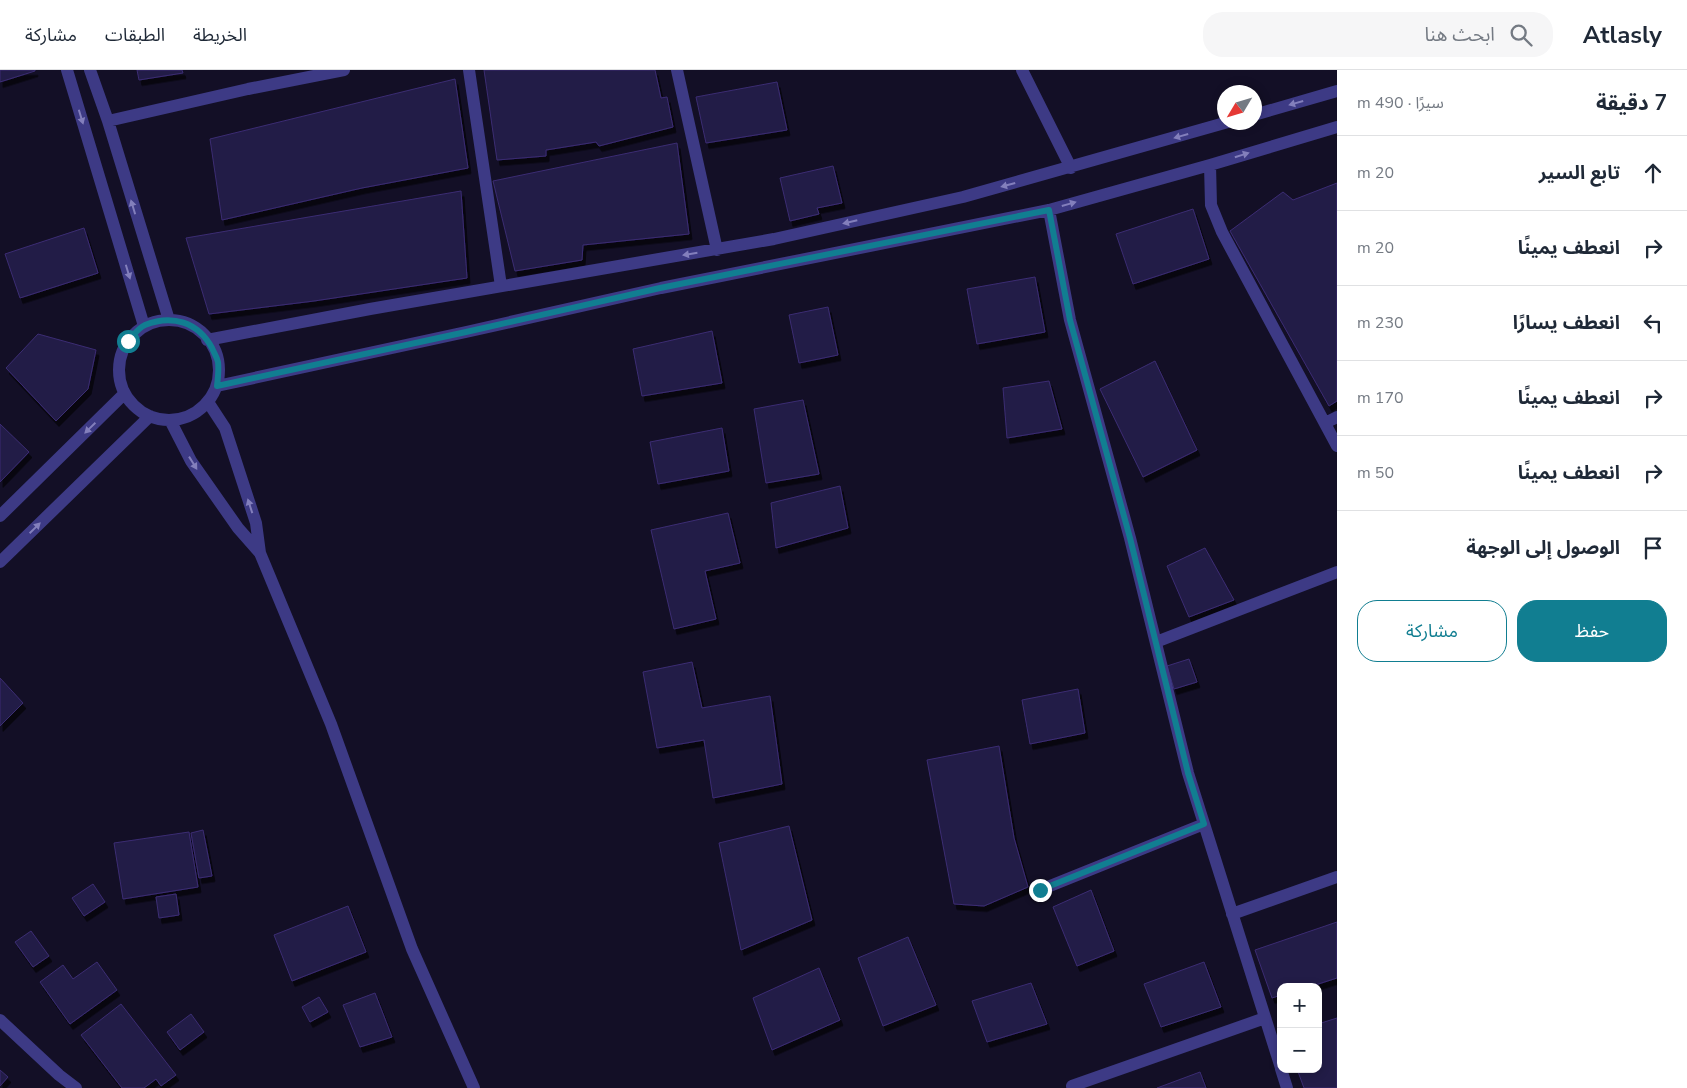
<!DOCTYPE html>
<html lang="ar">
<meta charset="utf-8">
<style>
body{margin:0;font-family:"Nunito Sans","Noto Sans Arabic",sans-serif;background:#f6f6f7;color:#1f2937;direction:rtl}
.controls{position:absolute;right:15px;bottom:15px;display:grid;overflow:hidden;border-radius:10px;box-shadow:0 2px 8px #0003}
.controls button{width:45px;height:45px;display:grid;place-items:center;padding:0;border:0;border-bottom:1px solid #e0e1e3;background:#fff;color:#1f2937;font:25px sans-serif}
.compass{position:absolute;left:1217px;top:15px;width:45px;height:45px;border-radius:50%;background:#fff;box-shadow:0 2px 8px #0003;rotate:232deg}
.stop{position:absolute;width:15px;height:15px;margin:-11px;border:4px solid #117e91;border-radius:50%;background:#fff}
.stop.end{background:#117e91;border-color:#fff;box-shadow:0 1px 5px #0008}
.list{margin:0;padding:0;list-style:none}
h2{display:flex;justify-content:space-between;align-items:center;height:65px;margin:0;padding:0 20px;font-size:21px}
h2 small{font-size:16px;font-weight:400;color:#747a83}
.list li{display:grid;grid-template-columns:32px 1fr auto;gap:15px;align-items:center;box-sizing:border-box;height:75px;padding:0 20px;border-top:1px solid #e0e1e3}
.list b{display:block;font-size:19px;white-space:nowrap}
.list em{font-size:16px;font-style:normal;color:#747a83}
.actions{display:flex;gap:10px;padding:15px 20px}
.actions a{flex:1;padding:11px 0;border:1px solid #117e91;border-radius:20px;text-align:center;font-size:18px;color:#117e91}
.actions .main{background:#117e91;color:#fff}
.icon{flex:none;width:28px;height:28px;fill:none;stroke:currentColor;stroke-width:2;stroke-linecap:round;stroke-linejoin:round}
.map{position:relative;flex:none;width:1337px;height:1018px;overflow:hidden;direction:ltr}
header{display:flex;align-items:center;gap:30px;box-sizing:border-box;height:70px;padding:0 25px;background:#fff;border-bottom:1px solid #e0e1e3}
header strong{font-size:24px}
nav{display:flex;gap:28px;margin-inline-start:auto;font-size:18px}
.search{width:350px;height:45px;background:#f6f6f7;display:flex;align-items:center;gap:12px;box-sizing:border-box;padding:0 18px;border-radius:20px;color:#747a83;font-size:19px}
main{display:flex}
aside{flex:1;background:#fff}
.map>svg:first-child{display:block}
.building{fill:#241b47;stroke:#3b2d73;filter:url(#shadow)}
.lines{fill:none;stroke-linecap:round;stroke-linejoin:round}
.minor{stroke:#3d3a85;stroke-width:12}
.oneway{fill:#837fbc}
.route{stroke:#117e91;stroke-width:6}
</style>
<header>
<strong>Atlasly</strong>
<div class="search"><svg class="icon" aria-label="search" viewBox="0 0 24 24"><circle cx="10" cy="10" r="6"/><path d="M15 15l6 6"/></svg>ابحث هنا</div>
<nav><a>الخريطة</a><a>الطبقات</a><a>مشاركة</a></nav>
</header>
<main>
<aside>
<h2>7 دقيقة<small>سيرًا · 490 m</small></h2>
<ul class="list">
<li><svg class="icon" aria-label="ahead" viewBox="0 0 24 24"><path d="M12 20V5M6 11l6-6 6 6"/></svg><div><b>تابع السير</b></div><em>20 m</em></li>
<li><svg class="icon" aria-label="right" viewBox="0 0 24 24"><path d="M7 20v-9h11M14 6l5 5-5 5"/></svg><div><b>انعطف يمينًا</b></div><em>20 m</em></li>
<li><svg class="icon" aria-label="left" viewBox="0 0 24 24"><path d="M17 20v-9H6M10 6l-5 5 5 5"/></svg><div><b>انعطف يسارًا</b></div><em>230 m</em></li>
<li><svg class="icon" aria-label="right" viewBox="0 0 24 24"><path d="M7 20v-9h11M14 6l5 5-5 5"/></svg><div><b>انعطف يمينًا</b></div><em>170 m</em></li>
<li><svg class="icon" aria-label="right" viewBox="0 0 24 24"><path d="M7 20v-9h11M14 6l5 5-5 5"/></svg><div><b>انعطف يمينًا</b></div><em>50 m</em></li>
<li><svg class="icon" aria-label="arrive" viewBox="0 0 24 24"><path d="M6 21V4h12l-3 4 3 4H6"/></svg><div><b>الوصول إلى الوجهة</b></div></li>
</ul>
<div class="actions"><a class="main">حفظ</a><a>مشاركة</a></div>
</aside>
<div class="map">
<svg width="1337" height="1018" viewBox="0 0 1337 1018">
<defs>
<filter id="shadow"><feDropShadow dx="3" dy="5.5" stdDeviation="0" flood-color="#0009"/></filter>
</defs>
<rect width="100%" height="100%" fill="#130f26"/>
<path class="building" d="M0,0H35V1L0,12Z
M137,0H182L183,3L139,10Z
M484,0H655L661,28L667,27L673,57L599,76L596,72L546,80V86L497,90Z
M455,9L468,98L362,118L222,150L210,69Z
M777,12L787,60L706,73L696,27Z
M677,73L689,164L583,175L582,190L515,201L493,111Z
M833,96L842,133L817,138L819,144L790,151L780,108Z
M1337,113V331L1329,336L1230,161L1283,122L1293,130Z
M461,121L467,208L314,231L209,244L186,168Z
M1193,139L1209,189L1133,214L1116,164Z
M84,158L98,203L20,228L5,184Z
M1035,207L1045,262L977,274L967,219Z
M828,237L838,285L799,293L789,245Z
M712,261L722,313L642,326L633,279Z
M38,264L96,280L88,319L56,351L6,298Z
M1155,291L1197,380L1143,407L1100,319Z
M1049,311L1062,359L1007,368L1003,318Z
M803,330L819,404L766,413L754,339Z
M0,354L29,382L0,412Z
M722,358L729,401L658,414L650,372Z
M840,416L848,458L776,478L771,433Z
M728,443L740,493L705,501L716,549L674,559L651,460Z
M1205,478L1234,530L1189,547L1167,496Z
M1189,589L1197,612L1174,619L1167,596Z
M692,592L702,638L770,626L782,714L713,728L704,670L657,678L643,602Z
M0,608L23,633L0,656Z
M1078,619L1085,663L1030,674L1022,630Z
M999,676L1014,768L1028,817L984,836L954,834L927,690Z
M789,756L812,850L741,880L719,773Z
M203,760L212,806L199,808L191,763Z
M189,762L198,817L123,829L114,773Z
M93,814L105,832L84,846L72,828Z
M1091,820L1114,881L1077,896L1053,837Z
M176,824L179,845L159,848L156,827Z
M348,836L366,882L292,911L274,865Z
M1337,852V908L1309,917H1281V925L1272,928L1255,880Z
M31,861L49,886L33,897L15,872Z
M908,867L936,935L883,956L858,888Z
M97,892L117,920L70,954L40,912L63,895L73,909Z
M1204,892L1221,937L1161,957L1144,914Z
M819,898L840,950L772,980L753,928Z
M1031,913L1047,954L987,972L972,931Z
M375,923L392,967L360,977L343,935Z
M319,927L328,942L310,952L302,937Z
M121,934L176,1005L161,1016L156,1009L144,1018H122L81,965Z
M191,944L204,962L180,980L167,962Z
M1337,948V1018H1304L1297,999H1318V954Z
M0,1000L8,1007L0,1016Z
M1200,1002L1206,1018H1157Z"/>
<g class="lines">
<path class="minor" d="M67,0L144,256
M90,0L108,51L169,250
M469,0L501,216
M677,0L717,180
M1022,0L1071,98
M1254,45L1337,21
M108,51L248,19L344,0
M1210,95L1211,135L1222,162L1337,376
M1049,140L1070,250L1130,468L1188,703L1281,998
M119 300a50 50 0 1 1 100 0a50 50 0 1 1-100 0Z
M207,270L370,239L774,169L963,127L1228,52
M217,316L466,262L661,218L1049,140L1210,95L1337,57
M208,332L225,358L256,453L260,483L331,654L412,879L474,1018
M170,350L191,391L238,458L260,483
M1325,353L1337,347
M0,446L124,324
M0,492L150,346
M1156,572L1337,502
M1040,820L1204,754
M1232,844L1337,807
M0,950L59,1005L76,1018
M1281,999L1287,1018
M1072,1016L1265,948"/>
</g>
<defs><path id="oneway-solid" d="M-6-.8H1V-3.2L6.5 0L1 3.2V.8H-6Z" transform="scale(1.25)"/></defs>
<g class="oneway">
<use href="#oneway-solid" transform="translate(1296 33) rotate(164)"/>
<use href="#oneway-solid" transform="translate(81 47) rotate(73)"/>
<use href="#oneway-solid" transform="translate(1181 66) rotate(164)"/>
<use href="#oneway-solid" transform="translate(1242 85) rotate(-17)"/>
<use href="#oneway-solid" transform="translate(1008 115) rotate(165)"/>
<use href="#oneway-solid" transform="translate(1069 134) rotate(-16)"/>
<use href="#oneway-solid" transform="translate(133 137) rotate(-107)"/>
<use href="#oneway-solid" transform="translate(850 152) rotate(167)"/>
<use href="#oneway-solid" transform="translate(690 184) rotate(171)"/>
<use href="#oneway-solid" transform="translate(128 202) rotate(73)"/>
<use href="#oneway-solid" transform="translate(90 358) rotate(136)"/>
<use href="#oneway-solid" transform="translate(193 393) rotate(58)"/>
<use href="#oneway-solid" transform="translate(250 436) rotate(-108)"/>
<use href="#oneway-solid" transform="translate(35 458) rotate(-44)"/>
</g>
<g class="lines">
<path class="route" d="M128,271C133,266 138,258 145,255C172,244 198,252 212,278C214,283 217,287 218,292C219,300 218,308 217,316L466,262L660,218L1049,140L1070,250L1130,468L1188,703L1204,754L1040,820"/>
</g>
</svg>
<div class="controls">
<button>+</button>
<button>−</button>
</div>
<svg class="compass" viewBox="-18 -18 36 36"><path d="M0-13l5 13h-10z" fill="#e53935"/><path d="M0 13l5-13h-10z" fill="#747a83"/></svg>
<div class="stop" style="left:128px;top:271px"></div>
<div class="stop end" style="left:1040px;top:820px"></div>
</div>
</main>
